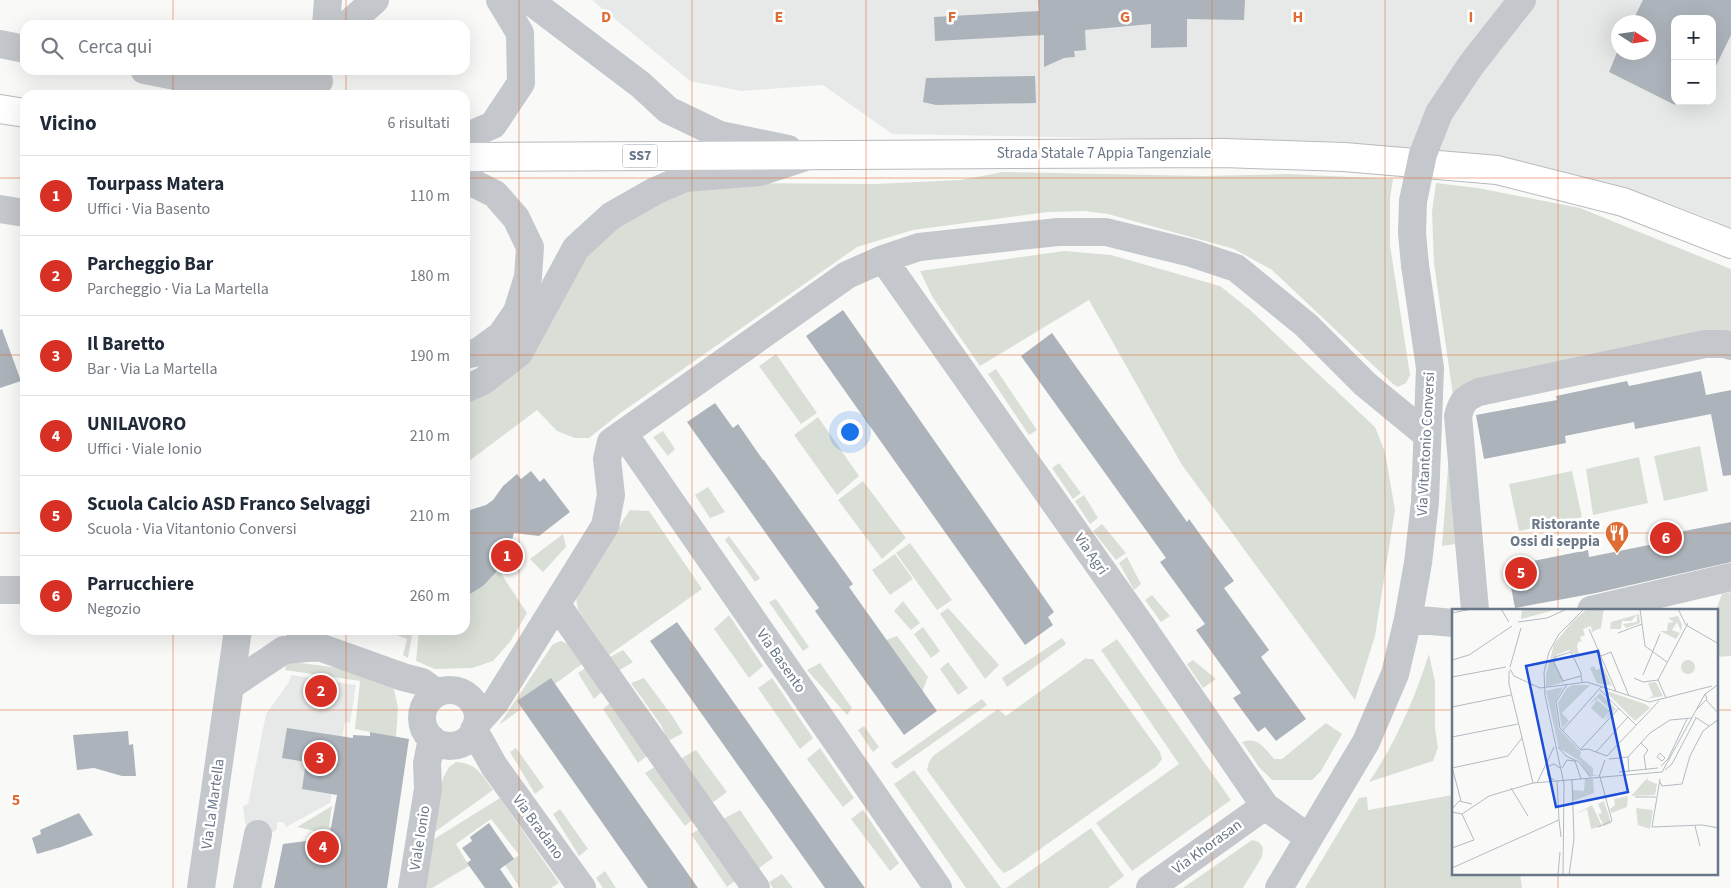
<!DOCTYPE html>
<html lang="it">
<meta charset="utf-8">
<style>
body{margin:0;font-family:"Source Sans 3",sans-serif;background:#f6f6f7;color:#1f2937}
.controls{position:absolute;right:15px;top:15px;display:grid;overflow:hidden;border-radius:10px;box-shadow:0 5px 20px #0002}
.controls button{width:45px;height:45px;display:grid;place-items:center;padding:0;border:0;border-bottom:1px solid #e0e1e3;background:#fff;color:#1f2937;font:25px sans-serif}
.compass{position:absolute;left:1611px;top:15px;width:45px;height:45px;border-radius:50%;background:#fff;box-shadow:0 5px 20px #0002;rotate:102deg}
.you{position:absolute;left:849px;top:431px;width:18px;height:18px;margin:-12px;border:4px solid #fff;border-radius:50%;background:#1a73e8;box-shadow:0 0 0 8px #1a73e833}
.badge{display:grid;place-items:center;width:32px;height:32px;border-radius:50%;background:#d93025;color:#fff;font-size:16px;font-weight:700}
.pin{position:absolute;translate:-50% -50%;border:2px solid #fff;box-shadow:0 1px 5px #0006}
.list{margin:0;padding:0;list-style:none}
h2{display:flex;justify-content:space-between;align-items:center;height:65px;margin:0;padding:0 20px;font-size:21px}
h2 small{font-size:16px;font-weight:400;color:#747a83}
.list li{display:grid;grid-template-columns:32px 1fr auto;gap:15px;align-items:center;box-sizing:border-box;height:80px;padding:0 20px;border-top:1px solid #e0e1e3}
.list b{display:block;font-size:19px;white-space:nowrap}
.list p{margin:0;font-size:16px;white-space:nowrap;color:#747a83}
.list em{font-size:16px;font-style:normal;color:#747a83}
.icon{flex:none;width:28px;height:28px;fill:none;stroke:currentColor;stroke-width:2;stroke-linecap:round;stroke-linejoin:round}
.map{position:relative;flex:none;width:1731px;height:888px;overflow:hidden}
.search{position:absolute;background:#fff;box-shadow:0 5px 20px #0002;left:20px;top:20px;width:450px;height:55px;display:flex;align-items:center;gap:12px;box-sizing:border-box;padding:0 18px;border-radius:15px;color:#747a83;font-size:19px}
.panel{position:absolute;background:#fff;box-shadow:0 5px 20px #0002;left:20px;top:90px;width:450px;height:545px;border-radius:15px}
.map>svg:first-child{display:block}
.built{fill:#e7e9e9;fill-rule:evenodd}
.green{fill:#d9dfd7}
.building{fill:#acb3ba}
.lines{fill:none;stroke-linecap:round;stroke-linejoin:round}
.highway-casing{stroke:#b7babe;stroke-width:30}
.minor{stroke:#c4c7cb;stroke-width:28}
.highway{stroke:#fff;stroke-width:28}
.minor-bridge{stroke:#c4c7cb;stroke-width:28}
.grid{fill:none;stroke:#df6c32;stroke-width:1;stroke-opacity:0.55}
.labels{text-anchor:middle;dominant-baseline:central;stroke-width:5;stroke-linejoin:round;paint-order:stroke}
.shield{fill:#fff;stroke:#97a0ac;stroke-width:1}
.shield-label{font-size:14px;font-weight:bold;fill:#6a7788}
.street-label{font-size:15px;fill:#6a7788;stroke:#fff}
.poi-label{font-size:15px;font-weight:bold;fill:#6a7788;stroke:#fff;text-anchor:end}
.inset-road{fill:none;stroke:#b3bac1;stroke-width:1}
.view{fill:#1d4ed8;fill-opacity:0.15;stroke:#1d4ed8;stroke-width:2.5}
.inset-edge{fill:none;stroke:#6a7788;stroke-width:2.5}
.grid-label{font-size:16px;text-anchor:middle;font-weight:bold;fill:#df6c32;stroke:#fff;stroke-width:5;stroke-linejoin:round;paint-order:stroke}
</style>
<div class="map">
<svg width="1731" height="888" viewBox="0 0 1731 888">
<rect width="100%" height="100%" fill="#f9faf8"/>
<path class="built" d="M592,0H1731V230L1710,219L1627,188L1345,142L892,134L823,85L741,91L690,81ZM1675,19H1712V101H1675ZM1618,22H1648V52H1618Z
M291,675L356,685L350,723L345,722L330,803L286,827L283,822H277V829L265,839L245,824L243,806L248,804L266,714L289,682Z"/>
<path class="green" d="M1003,172L1204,176L1288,174L1393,179L1390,198V245L1410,375L1406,383L1398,387L1393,384L1272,270L1234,249L1108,214L1084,211L1048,212L913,230L857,247L619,414L589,438H575L557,431L537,410L465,464V403L481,396L587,250L609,228L686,187L729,183L876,184L960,180Z
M1436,183L1478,188L1580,208L1731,269V341L1454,402L1434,264L1432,212Z
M1064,251L1111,255L1220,286L1249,309L1375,427L1385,452L1395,510L1375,636L1355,700L1182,465L1089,300L980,366L933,298L920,271Z
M776,354L817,413L801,424L759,366Z
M996,369L1037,430L1029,435L988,374Z
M818,417L859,476L837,495L794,435Z
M1451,430L1455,544L1442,546Z
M663,431L675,449L668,456L653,437Z
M1700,446L1708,491L1664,501L1654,456Z
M1639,457L1648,503L1593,515L1586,469Z
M1059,463L1081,493L1073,499L1052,468Z
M1572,471L1582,517L1519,531L1509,484Z
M863,481L906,538L882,559L838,500Z
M708,487L725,512L710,518L695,495Z
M1084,495L1098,518L1090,524L1075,501Z
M630,510L649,511L702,589L609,655L578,610L575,592Z
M1102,524L1126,553L1116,560L1093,531Z
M563,534L566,547L543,572L530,559Z
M729,536L760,578L755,582L725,540Z
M910,543L952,600L937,610L896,553Z
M895,554L913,579L890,595L872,570Z
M1127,557L1141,584L1134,590L1119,563Z
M498,569L527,613L510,642L493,661L472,668L435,669L416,661L419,630H465V596L483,586Z
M1731,592V656L1717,657V610H1716L1722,594Z
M1152,595L1170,616L1161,622L1145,600Z
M776,599L809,647L803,651L769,602Z
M903,601L920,623L911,630L894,611Z
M948,608L999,665L985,679L940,614Z
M729,615L763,666L749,678L714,629Z
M923,627L940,651L931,658L914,634Z
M383,630H413L408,658L403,655L407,639Z
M897,636L928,677L922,692L886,640Z
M1062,638L1066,644L1007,687L1002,678Z
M1117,639L1231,800L1132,871L1096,823L1179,764L1101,650Z
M561,641L568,644L582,664L499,725L553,644Z
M623,650L633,662L618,671L608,658Z
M1429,654L1435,682V728L1438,748L1433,761L1369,782C1396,742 1414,700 1429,654Z
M1086,658L1087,659H1093L1160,752L1162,759L1157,766L1012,869L1004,873L998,867L927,770L929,762L933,756L998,709L1006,716Z
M1193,660L1216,679L1203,688L1187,664Z
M287,661C323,667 364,667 394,689L398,708L396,737L355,729L360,681L285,670Z
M948,662L968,688L958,695L940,669Z
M820,663L852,708L847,715L807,670Z
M587,667L604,690L594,699L578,673Z
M644,678L673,717L683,733L668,741L661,725L631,683Z
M772,678L813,738L800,749L758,688Z
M982,699L987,705L896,769L891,763Z
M611,702L648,755L638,763L603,709Z
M1326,723L1342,734L1321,771L1312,780H1272L1259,767L1242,742C1257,736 1265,748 1274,759H1282Z
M864,726L879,747L873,752L858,730Z
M516,748L544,787L535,794L510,752Z
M820,748L854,798L843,807L807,759Z
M696,750L727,792L712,803L680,759Z
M456,762C477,763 482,775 493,790L432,834L443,778L449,767Z
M656,766L695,818L685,826L645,773Z
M914,770L1001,888H966L894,784Z
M1453,795L1454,874H1520L1522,888H1305L1359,798L1367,797L1368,810Z
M500,798L559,883L551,888H520L505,865L519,855L491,819L456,844L469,866L432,888H425L431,841Z
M332,806L329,827L337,828L336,836L297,827Z
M560,809L588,849L579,856L553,814Z
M740,810L773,858L759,868L723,819Z
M863,810L899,863L890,871L851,819Z
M701,828L736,880L727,887L691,834Z
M1091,828L1124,876L1108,888H1006Z
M1252,840L1259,842L1263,848L1262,857L1243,888H1183Z
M605,871L616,888H603L596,878Z
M782,874L793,888H773L769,882Z"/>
<path class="building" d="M1038,0H1245L1244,20L1187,19V47L1151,48V24L1085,30L1086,50L1074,51L1075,57L1064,58L1044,67V35L935,41L934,17L1039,11Z
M1643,0H1731V35L1712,74V19H1675V105L1609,72L1618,50V52H1648V22H1632Z
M1035,76L1036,103L936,105L923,102L926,78Z
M843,310L1054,612L1048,617L1053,625L1025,645L806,336Z
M2,329L21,381L0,388V330Z
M1052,333L1187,522L1189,519L1234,581L1224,588L1269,650L1261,657L1306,719L1276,741L1265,727L1258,732L1233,698L1241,693L1196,630L1205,624L1160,562L1166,558L1021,356Z
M1701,371L1706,395L1731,390V475L1723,476L1711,414L1635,429L1634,422L1565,436L1566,443L1484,459L1476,415L1557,400L1556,396L1627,381L1629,386Z
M715,403L733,428L738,424L763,460H764L853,584L849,587L937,711L904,735L815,611L819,608L687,422Z
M531,471L540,482L544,478L570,512L539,536L514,533L508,554L498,570L483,586L465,597V525L467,526L470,510L486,505L493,500L503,486L517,474L521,479Z
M1731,522V562L1596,593L1515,608L1507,566L1588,550L1589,557L1659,543L1658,536Z
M677,622L840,853L865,888H825L650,641Z
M551,678L594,740L698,888H648L517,701Z
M287,728L353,738V735L370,736V732L409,739L387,888H274L283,844L329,838L337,795L302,789L306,762L282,758Z
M128,731L129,745L133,744L136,776H122L94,768L77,770L73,735Z
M79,813L93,835L61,847L37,854L32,838L41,834L40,830Z
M489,823L514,859L500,869L513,888H485L467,863L471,860L462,848L472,841L470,837Z"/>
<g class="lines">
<defs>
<path id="highway" d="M0,109L25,113
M465,157L1223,153L1344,157L1497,170L1623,202L1731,244"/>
</defs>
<use href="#highway" class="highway-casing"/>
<path class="minor" d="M529,0L641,85L668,110L720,135L788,149
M326,25L328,0
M347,25L375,0
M0,44L25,49
M144,70L175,76L319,81
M465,137L493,125L521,83L520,33L500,0
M465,179L495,194L516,218L530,247L528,277L517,312L501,335L478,352L465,355
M0,209L25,213
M883,259L1143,628L1265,806L1309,838
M465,389L483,381L519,353L576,248L611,216L655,191L685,178L760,172L803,158
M624,434L938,888
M0,590H25
M557,605L756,888
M1475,610L1458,416C1462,401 1465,398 1479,392L1705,344H1724L1731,346
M1591,610L1731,577
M1408,619L1454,623
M299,630L319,647L403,677L422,682L437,693
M230,686L284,650L319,647
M422 718a28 28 0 1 1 56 0a28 28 0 1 1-56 0Z
M477,723L495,703L605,526L611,495L607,459L611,442L847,275L883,259L919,247L1058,232H1106L1191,253L1236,268L1306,325L1365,384L1427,435
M474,730L494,766L582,888
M201,888L238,630
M247,888L258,834
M412,888L428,789L427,763L432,739
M1150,888L1265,806
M1279,888L1366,742L1395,674L1408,619L1418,563L1425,502L1430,368L1415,265"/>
<use href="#highway" class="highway"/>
<path class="minor-bridge" d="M1415,265L1412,233L1413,201L1423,154L1439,113L1471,65L1522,0"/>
</g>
<path class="grid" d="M173,0V25M346,0V25M519,0V888M692,0V888M866,0V888M1039,0V888M1212,0V888M1385,0V888M1558,0V610M173,70V95M346,70V95M0,178H25M465,178H1731M0,355H25M465,355H1731M0,533H25M465,533H1731M173,630V888M346,630V888M0,710H1454M1717,710H1731M1558,874V888"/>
<defs>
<symbol id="restaurant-pin" viewBox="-11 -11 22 30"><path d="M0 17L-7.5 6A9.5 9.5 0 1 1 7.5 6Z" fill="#df6c32" stroke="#fff"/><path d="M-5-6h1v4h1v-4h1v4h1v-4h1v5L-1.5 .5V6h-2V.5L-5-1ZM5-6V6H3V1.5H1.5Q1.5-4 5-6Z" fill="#fff"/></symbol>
</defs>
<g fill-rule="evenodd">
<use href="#restaurant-pin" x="1603" y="519" width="28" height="38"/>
</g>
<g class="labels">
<rect class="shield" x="622.5" y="144.5" width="35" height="23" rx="4"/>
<g class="shield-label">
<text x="640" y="156">SS7</text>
</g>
<g class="street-label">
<text x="1104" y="153">Strada Statale 7 Appia Tangenziale</text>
<text transform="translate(1426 444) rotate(-87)">Via Vitantonio Conversi</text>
<text transform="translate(1091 554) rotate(55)">Via Agri</text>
<text transform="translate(781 661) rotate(55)">Via Basento</text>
<text transform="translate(213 804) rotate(-82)">Via La Martella</text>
<text transform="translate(538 827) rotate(54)">Via Bradano</text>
<text transform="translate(420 838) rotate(-81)">Viale Ionio</text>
<text transform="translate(1207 847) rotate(-36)">Via Khorasan</text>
</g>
<g class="poi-label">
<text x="1600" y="524">Ristorante<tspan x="1600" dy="17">Ossi di seppia</tspan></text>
</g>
</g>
<g transform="translate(1452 609)">
<rect width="266" height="266" fill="#f9faf8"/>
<path d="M70,0H106L69,10ZM135,0H152L149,19L140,23L139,17L131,20L133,26L128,28L130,33L127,32L125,37L128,49L117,41L105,46L102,52L112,73L94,78V66L102,35L120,13ZM187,5L188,14L174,19L171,15L185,13V6L179,12H170L169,20H158L159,13ZM226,7L230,16L229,22L225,13L220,21L228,24L224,30L208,22H215L216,14L222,13L216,9ZM229 58a7 7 0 1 1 14 0a7 7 0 1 1-14 0ZM142,57L144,61L152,59L160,77L145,74L138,59ZM204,73L211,87L194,90L201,87L196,74ZM121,76H138L110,104L117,112L110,119L106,94L115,79ZM111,78L103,94L107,120L129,143L128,148L141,159V166L147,167H137L128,152L107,139L94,82ZM152,81L193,95L198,99L183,112ZM148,84L164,100L152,112L159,101L146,89L137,96ZM145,91L158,102L151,110L139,99ZM197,167L195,171L205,175L203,186L179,187ZM133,170H141L142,184L121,192V181L132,182ZM176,187L175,198L159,204L158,200L163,196L162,190ZM152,192L159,214L152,217L146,205L150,204L146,195ZM140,196L150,217L139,220L135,200L122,206ZM184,199L201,201L198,220L186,216Z" fill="#d9dfd7"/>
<path class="inset-road" d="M49,0L57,13M188,0L193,37L215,53M226,0L234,16L267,35M0,4L20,0M66,13L95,9L115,0M137,20L164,82M166,24L190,15M149,47L159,43L177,87M0,51L17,46L60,17M58,58L69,19M58,60L62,67L88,79L135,73L197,93L260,77M57,62V75L81,174M191,66L208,25M129,67L111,72L102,54L103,48L119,43L129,64V67L130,73M0,68L54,58M182,69L191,73L206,71M115,75L104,93L108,119L129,141L136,140L155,147M148,81L184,116M214,89L206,71L236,14M254,91L267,105M0,98L59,86M244,101L255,90L253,85M243,108L257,117M110,122L150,77M0,128L66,115M189,134L196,141L192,147L194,161M106,138L114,147L127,153L139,169M129,140L167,99M144,143L176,108M208,144L213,149L210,152L205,148ZM155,147L207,92M176,148L177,163M157,150L176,148L198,124L218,111L240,109M209,157L216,150L235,110M0,158L9,192M0,159L56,147L70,129M110,159L115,151L123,152L129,170M213,161L220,155L244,109M167,163L206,159M147,168L153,151M208,170L200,218L250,216L267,219M102,171L96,167L95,158L102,155L108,159M208,173L210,177L230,175L238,147L251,122L267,110M85,174L102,138M59,179L76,207M183,188H204M0,200L7,192L20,195M0,203L10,205L37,187L81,174L210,163L253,85L267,75M107,211L109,228M243,217L248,237M146,218L160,212L148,168M0,239L22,231L10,205M0,259L107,211L105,171M106,266L108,243M111,266L112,175L93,86L92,63L97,43L107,25L132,0M117,266L122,230L120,170"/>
<path class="view" d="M146,42L176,183L104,198L74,57Z"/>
<rect width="266" height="266" class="inset-edge"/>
</g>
<g class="grid-label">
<text x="606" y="22">D</text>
<text x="779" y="22">E</text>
<text x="952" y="22">F</text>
<text x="1125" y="22">G</text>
<text x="1298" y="22">H</text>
<text x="1471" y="22">I</text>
<text x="16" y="805">5</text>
</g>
</svg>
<div class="controls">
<button>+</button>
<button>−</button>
</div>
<svg class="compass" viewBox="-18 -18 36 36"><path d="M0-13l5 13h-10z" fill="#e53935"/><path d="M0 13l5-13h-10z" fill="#747a83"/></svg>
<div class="you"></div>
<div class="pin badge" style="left:507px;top:556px">1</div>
<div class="pin badge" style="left:321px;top:691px">2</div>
<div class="pin badge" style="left:320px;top:758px">3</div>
<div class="pin badge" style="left:323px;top:847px">4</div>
<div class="pin badge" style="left:1521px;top:573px">5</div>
<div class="pin badge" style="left:1666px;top:538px">6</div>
<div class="search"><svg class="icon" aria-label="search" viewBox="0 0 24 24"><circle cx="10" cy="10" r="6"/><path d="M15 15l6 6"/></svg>Cerca qui</div>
<section class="panel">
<h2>Vicino<small>6 risultati</small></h2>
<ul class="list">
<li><span class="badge">1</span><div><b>Tourpass Matera</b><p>Uffici · Via Basento</p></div><em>110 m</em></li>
<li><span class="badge">2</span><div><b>Parcheggio Bar</b><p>Parcheggio · Via La Martella</p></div><em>180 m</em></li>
<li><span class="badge">3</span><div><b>Il Baretto</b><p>Bar · Via La Martella</p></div><em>190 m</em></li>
<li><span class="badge">4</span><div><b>UNILAVORO</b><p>Uffici · Viale Ionio</p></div><em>210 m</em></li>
<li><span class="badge">5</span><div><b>Scuola Calcio ASD Franco Selvaggi</b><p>Scuola · Via Vitantonio Conversi</p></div><em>210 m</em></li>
<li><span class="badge">6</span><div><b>Parrucchiere</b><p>Negozio</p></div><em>260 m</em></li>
</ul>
</section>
</div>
